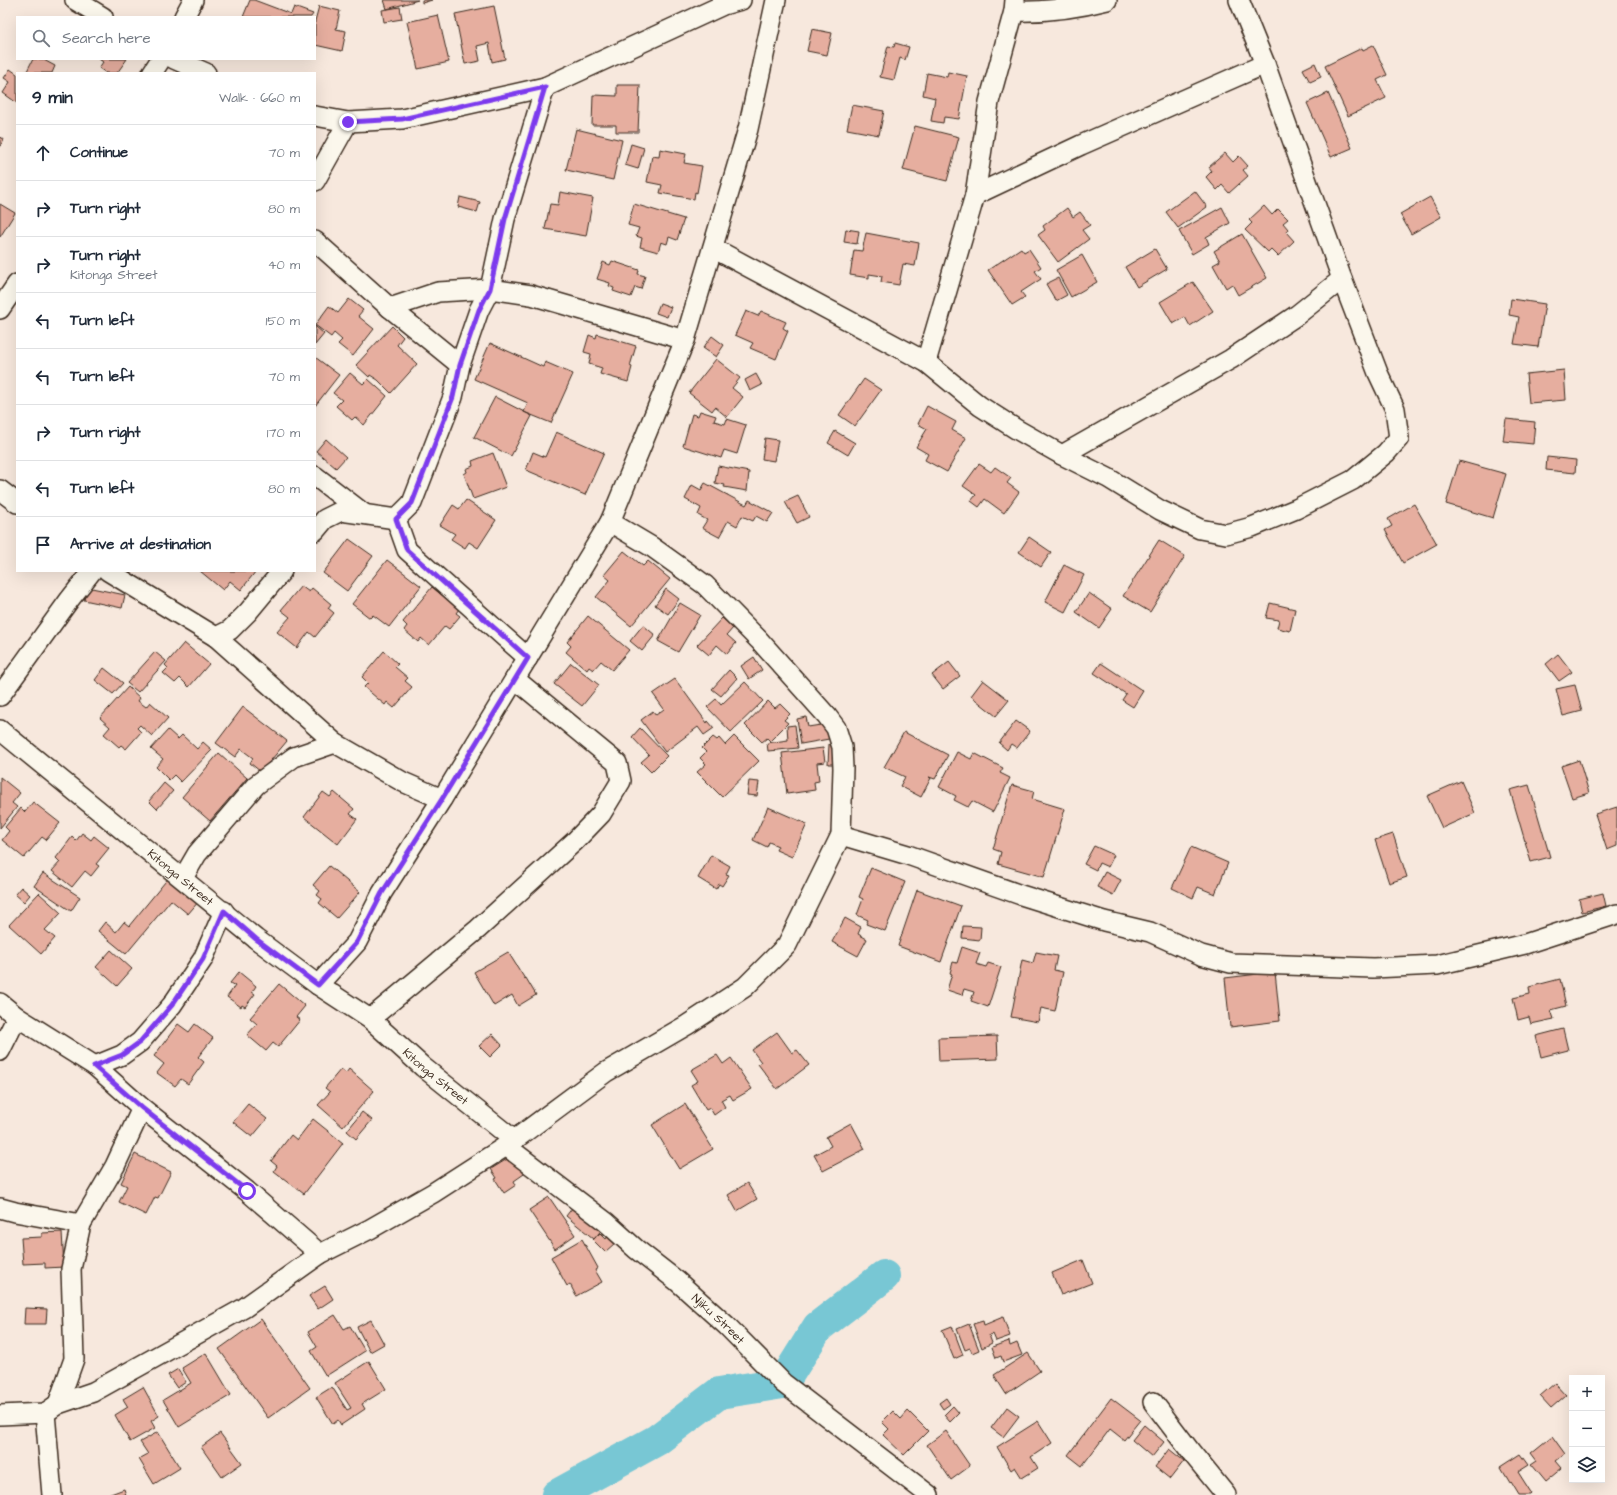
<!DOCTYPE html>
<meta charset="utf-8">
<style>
body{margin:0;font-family:"Architects Daughter",sans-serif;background:#f6f6f7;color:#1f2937}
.controls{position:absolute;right:12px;bottom:12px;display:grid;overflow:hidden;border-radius:0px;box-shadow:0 4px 16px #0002}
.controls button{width:36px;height:36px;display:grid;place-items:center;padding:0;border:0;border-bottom:1px solid #e0e1e3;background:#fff;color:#1f2937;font:20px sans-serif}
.stop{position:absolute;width:12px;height:12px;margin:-9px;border:3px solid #7c3aed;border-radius:50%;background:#fff}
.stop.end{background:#7c3aed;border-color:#fff;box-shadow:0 1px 4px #0008}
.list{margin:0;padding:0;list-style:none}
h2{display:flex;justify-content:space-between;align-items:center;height:52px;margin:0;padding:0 16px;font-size:17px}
h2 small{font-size:13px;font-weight:400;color:#747a83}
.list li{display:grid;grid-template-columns:26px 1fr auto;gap:12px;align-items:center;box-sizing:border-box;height:56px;padding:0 16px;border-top:1px solid #e0e1e3}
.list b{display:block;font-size:15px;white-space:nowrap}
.list p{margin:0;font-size:13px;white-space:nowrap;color:#747a83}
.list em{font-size:13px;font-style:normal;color:#747a83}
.icon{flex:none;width:22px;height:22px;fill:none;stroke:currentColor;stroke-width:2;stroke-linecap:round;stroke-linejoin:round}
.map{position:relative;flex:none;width:1617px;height:1495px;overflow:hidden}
.search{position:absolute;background:#fff;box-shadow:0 4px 16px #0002;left:16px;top:16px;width:300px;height:44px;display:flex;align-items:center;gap:10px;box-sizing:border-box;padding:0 14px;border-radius:0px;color:#747a83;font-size:15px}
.panel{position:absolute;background:#fff;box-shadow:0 4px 16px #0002;left:16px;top:72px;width:300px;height:500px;border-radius:0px}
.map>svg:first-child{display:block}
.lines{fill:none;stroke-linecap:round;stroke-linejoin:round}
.river{stroke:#78c7d4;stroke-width:32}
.building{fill:#e6ae9f;stroke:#3b2a1e}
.minor-casing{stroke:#3b2a1e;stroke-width:22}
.minor{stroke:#fbf7ec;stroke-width:19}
.route{stroke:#7c3aed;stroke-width:5}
.labels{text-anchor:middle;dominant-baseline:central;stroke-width:3.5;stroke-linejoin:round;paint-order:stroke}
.street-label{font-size:12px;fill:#3b2a1e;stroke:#fbf7ec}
</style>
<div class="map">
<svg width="1617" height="1495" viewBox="0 0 1617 1495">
<rect width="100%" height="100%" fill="#f7e8dd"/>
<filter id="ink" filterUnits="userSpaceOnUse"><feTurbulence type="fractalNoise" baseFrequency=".025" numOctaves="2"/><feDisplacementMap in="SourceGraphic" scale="8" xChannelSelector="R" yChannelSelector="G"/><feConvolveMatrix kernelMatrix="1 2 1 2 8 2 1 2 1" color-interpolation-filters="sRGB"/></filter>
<g filter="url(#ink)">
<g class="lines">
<path class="river" d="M557,1495L657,1440L719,1393L783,1383L818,1327L884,1276"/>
</g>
<path class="building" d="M250,0H254L291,14L294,7L313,14L311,17H243Z
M384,0H418L387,9Z
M422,0H432L422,3Z
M319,6L340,11L336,29L346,31L342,51L315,45V21Z
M494,6L505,59L492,62L489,43L477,46L480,61L465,64L455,14Z
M400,7L402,19L384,22L382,10Z
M438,15L449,62L418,69L407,22Z
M812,29L832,33L827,55L807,51Z
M895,43L909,47L905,60L900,58L894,80L880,77L888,46L894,47Z
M1373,45L1387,75L1377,80L1386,98L1348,116L1325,66L1362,48L1363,50Z
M33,59H42L55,66L52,73H26Z
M99,59H127L117,73H106L99,68L103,62Z
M1315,63L1321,77L1310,82L1303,69Z
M10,69L17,74V103L3,93L10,82L4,78Z
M948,72L967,76L959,119L944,117L943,123L931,121L935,98L923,95L927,73L947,77Z
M617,85H640L638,132H616V125H592L593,95L617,96Z
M1328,93L1352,148L1331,157L1307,103Z
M852,105L884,111L879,135L847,129Z
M915,126L959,137L947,181L903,170Z
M576,129L622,140L613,180L566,170Z
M0,137L4,139L0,147Z
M631,144L644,148L638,169L625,165Z
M660,149L686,154L684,163L702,166L697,193L695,192L694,199L660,193L662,185L647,182L652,156L659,157Z
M1225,153L1233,162L1239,156L1248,166L1243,170L1248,176L1229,193L1222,185L1217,190L1206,177L1212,171L1209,167Z
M1195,191L1207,207L1178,228L1166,212Z
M560,192L593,198L586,236L545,229L550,204L558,205Z
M460,197L480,202L477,212L458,207Z
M1430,197L1441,217L1411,234L1400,214Z
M0,204L15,213L0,237Z
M634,204L684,219L677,240L669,237L667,244L661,242L658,252L640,247L642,238L636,236L639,228L628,225Z
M1264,206L1272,215L1278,209L1288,219L1283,223L1288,229L1286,232L1294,241L1278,256L1271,249L1268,252L1245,230L1252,223L1249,220Z
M1222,207L1230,223L1206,237L1209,244L1192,254L1179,231Z
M1067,208L1073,217L1080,212L1090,225L1082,230L1089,239L1058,262L1038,235L1045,230L1043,226Z
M846,229L859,231L857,244L844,242Z
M866,233L919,243L915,266L903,264L899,285L881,282L882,276L869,274V278L850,275L854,250L862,251Z
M1242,234L1267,278L1238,295L1232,284L1226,288L1213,265L1220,261L1214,251Z
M1021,248L1024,252L1029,249L1041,267L1035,271L1041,279L1021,292L1025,297L1012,305L988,270Z
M1155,249L1167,269L1137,287L1125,267Z
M1082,255L1097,282L1071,297L1056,270Z
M612,261L639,270L638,274L645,276L641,289L635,287L631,297L613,291L614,288L609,286L610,283L597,279L603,262L610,265Z
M1058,278L1067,295L1056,301L1046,284Z
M1193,282L1213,311L1190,326L1185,317L1173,324L1160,302Z
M349,299L363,310L358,316L374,329L353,356L338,344L342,340L334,333L331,337L315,325L329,306L338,313Z
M1511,299L1545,304L1538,347L1514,344L1519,317L1509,315Z
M660,303L671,307L667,317L656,313Z
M746,311L758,316L761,311L786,322L783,328L788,331L776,359L750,348L753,343L735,335Z
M315,326L324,334L315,345Z
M392,326L403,337L397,345L417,364L391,393L378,380L370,375L369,377L356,365Z
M597,334L636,346L630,366L632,367L628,382L600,374L602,368L589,364L591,354L584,352L589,335L596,338Z
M712,336L724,345L716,357L703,348Z
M490,343L543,367L545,362L573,374L551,423L524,412L528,403L474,379Z
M315,357L339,375L315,406Z
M716,359L740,378L732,388L743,397L727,417L715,407L712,411L689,393Z
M1564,370L1566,400L1529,403L1526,374Z
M350,373L363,384L368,379L387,396L364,425L355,417L352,420L336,406L342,400L333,393Z
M756,374L762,385L750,391L745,380Z
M864,379L881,390L855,426L839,415Z
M495,397L532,416L511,456L474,437Z
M927,406L956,422L952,430L966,438L947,472L925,460L928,454L916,447L927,429L918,424Z
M700,411L716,416L714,421L725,424L727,419L746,425L737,454L724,450L721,458L683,446L692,414L698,416Z
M1506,419L1535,422L1533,444L1503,441Z
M835,431L855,443L848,455L828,443Z
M556,432L604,453L585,495L526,470L533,452L545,457Z
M765,438L778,440L774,461L762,459Z
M326,439L346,457L336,468L316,451Z
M493,453L506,487L473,499L464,474L467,472L466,469L473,466L472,461Z
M1547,457L1576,460L1575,473L1546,470Z
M1459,461L1506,474L1493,518L1446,504Z
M979,464L991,472L995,467L1011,478L1007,483L1019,492L1004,513L985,499L979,507L971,501L976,495L963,486Z
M718,466L749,472L747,491L724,487L725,485L715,483Z
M705,483L746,505L749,500L773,513L767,522L756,516L753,521L742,516L737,526L728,521L719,537L702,528L707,520L698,515L701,508L685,499L692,485L701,490Z
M798,496L809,517L797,523L785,502Z
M466,500L496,520L478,548L469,542L465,548L451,539L455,534L440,525L453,505L459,509Z
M1414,504L1437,544L1403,563L1385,530L1392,526L1388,519Z
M1029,537L1051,552L1041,567L1019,552Z
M349,539L373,556L347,591L323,573Z
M1159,540L1185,556L1150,612L1123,596Z
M624,551L643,566L648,561L670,579L631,626L596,597L610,580L604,575Z
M387,560L421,586L389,627L373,615L370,618L352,604Z
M1064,565L1084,575L1065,612L1045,602Z
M200,571H256L241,590L230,581L223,590Z
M301,586L309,592L312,588L331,604L328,608L334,613L315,637L309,632L297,648L277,632L290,617L281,610Z
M87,587L125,595L122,608L84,600Z
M432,587L459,609L456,613L460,616L449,629L445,626L429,645L421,638L418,642L404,630L407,626L403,622Z
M666,589L679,599L668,614L655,605Z
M1089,593L1112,609L1099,628L1076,612Z
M680,603L700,615L678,652L658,641Z
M1270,603L1295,609L1290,631L1277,628L1279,620L1266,618Z
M588,616L629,650L612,670L601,661L593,670L589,667L587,670L566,652L571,646L567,642Z
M722,618L733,628L727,635L736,643L727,654L717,645L709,655L697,645Z
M643,625L655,635L642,651L630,641Z
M184,643L209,664L189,687L180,678L175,683L163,673L168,668L165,665Z
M384,651L398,664L395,667L408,678L405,681L412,687L394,708L387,702L385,705L364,687L368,683L362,677Z
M155,652L166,661L138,692L127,683Z
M1558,654L1572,672L1559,681L1546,664Z
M754,657L762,670L749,679L741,666Z
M949,662L960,676L943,689L932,675Z
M571,663L599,685L582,706L554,684Z
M1101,663L1143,691L1133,707L1122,700L1126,694L1094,673Z
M104,668L123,683L113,694L95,680Z
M729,670L737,678L721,696L712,689Z
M675,679L707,723L708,721L714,728L704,735L698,727L665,752L641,720L653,711L656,715L664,709L653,694Z
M983,680L1009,700L996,716L971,696Z
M745,682L763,701L731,732L707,707L716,699L721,705Z
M1575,685L1582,711L1563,716L1556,689Z
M128,687L140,698L138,701L146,707L150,702L168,718L152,736L140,725L137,728L141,732L126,749L121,745L119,747L104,734L110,727L100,718Z
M768,701L775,708L780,704L790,714L784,720L788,723L770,741L767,738L762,742L745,725Z
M243,707L287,741L261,772L250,763L253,758L241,749L235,757L216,743Z
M806,717L808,727L827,724L829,739L801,744L797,719Z
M1016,721L1030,731L1017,748L1011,744L1007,750L999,743Z
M795,725L798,748L768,751L767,743L788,740L787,726Z
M640,728L667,756L651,772L641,762L649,755L632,737Z
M168,730L178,739L182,735L197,749L203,742L212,750L181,782L174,775L169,780L156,767L163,759L151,749Z
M904,732L948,755L935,779L929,777L931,778L921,797L900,786L905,777L884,767Z
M734,736L759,761L722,797L697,772L706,764L700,758L706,752L702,748L713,737L717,740L719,738L725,745Z
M829,744H838L837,764H828Z
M823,748L825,762L817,763L819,781L814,782L815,790L787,794L782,753Z
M957,752L971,759L974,753L1003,768L1000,773L1010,778L993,812L972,801L968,807L954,800L956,796L939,787Z
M219,753L247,778L210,821L182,797Z
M1579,760L1589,793L1572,798L1561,766Z
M0,777L20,793L12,803L17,807L0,828Z
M749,781L759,782L757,796L747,795Z
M1461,781L1475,813L1442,828L1427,796Z
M164,783L173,791L157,809L149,801Z
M1012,785L1034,791L1032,799L1065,809L1044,877L998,864L1001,852L993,849Z
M1529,785L1550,857L1531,862L1510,790Z
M323,792L330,797L334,792L354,809L350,814L357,819L338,844L304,817Z
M33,802L60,823L46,840L42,837L24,858L2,840L9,831L5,827L21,808L25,812Z
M768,807L807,824L792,857L776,850L778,846L769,842L767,847L753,840Z
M1617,807V846L1607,850L1595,814Z
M82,833L91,840L94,836L109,848L96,864L99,866L91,876L85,871L72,887L52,871L60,862L56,858L72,837L76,841Z
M1393,834L1407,877L1389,883L1375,840Z
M1094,846L1114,855L1108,867L1099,863L1096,870L1084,864Z
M1191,847L1228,863L1215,894L1198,887L1193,898L1172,888Z
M711,855L730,866L726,874L729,875L722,886L719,884L716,889L698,878Z
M329,866L360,892L337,918L319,903L322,899L317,895L320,891L313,885Z
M871,868L905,882L885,931L866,924L868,920L857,915L863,899L859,897Z
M1105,872L1121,880L1113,895L1097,887Z
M43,873L80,897L71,911L34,886Z
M170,876L199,901L188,914L171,900L126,954L98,931L105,922L116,932L124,922L129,926Z
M21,887L30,895L24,902L15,894Z
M917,890L961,906L941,962L898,946Z
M39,893L61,913L45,930L55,938L41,954L9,925Z
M1603,893L1606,906L1582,912L1579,899Z
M845,918L861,927L858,934L867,939L858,956L832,942Z
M963,926L981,927L980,940L962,938Z
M962,947L980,953L976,964L986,967L988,963L1001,967L988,1007L971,1001L974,992L964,989L962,995L947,990L952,974L950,973L953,962L957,963Z
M111,950L132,969L117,986L96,967Z
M508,952L525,979L526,978L536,995L518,1006L512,995L494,1006L474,972Z
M1036,952L1057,956L1054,970L1063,972L1055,1011L1041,1008L1038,1022L1011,1017L1022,960L1033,963Z
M239,972L256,986L252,992L255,994L245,1007L242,1005L241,1007L227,997L235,986L230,983Z
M1275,972L1280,1021L1230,1027L1225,978Z
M1560,979L1566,1006L1551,1010L1554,1019L1531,1024L1529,1017L1518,1020L1513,998L1530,994L1529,987Z
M279,984L305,1006L296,1017L300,1020L278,1047L273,1043L266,1051L247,1035L257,1024L250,1018Z
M178,1024L189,1032L195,1024L213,1038L198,1057L204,1062L188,1084L181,1079L175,1086L157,1073L164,1064L154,1056Z
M1563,1029L1568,1050L1541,1057L1536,1036Z
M777,1032L792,1053L797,1050L809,1065L777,1089L758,1064L761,1062L752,1050Z
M492,1034L502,1045L490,1057L479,1046Z
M997,1036L998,1059L939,1061L938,1038Z
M717,1055L723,1064L731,1058L752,1089L733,1100L730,1095L721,1100L725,1107L714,1115L710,1108L706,1110L691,1085L698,1081L691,1070Z
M341,1069L346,1073L349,1069L374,1091L343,1127L318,1105L330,1092L325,1088Z
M248,1104L267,1119L252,1137L233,1122Z
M685,1104L713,1149L679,1169L652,1125Z
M362,1112L372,1120L356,1139L347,1131Z
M313,1119L343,1143L304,1194L274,1171L277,1166L271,1161L291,1135L297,1140Z
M851,1123L865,1149L823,1171L814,1155L831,1146L826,1137Z
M135,1154L171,1172L158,1198L155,1197L146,1215L119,1202L127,1186L121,1183Z
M512,1156L524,1174L514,1181L516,1185L504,1193L495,1179L497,1178L491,1169Z
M747,1183L757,1199L737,1211L728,1195Z
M549,1197L575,1235L555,1249L529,1210Z
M576,1203L604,1227L594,1239L566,1216Z
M62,1232L64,1267L45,1268V1263L23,1264L21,1238L42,1237V1233Z
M600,1233L606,1239L608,1236L615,1243L605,1252L593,1240Z
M582,1239L598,1268L595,1270L602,1282L576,1296L570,1284L567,1286L551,1257Z
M1083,1260L1092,1283L1061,1295L1052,1273Z
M325,1286L333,1299L318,1309L309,1296Z
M25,1308L47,1309L46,1324H24Z
M335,1315L344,1329L350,1326L365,1351L326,1376L311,1351L317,1347L308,1332Z
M1003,1317L1010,1336L996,1341L993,1334L989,1335L992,1343L982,1348L973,1324L983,1321L984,1325Z
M261,1319L310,1388L268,1418L219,1349Z
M371,1320L384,1344L370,1352L357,1327Z
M969,1324L979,1350L972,1353L970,1348L965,1350L957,1329Z
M952,1326L963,1355L954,1359L942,1330Z
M1009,1341L1010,1346L1017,1343L1022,1355L1003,1362L1001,1356L996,1358L992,1347Z
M206,1353L231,1395L179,1427L163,1400L191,1383L182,1368Z
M1028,1353L1040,1371L1006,1394L994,1375Z
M369,1361L386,1389L362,1404L365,1409L341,1425L338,1420L333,1424L316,1397L332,1387L347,1410L351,1408L335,1383Z
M178,1369L186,1382L177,1388L168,1375Z
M1555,1383L1566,1395L1551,1408L1540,1396Z
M143,1387L159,1416L151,1421L155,1428L130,1442L115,1415L128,1407L123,1399Z
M946,1398L950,1404L943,1409L939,1403Z
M1111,1398L1140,1420L1124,1440L1110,1429L1082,1466L1068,1455Z
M953,1406L959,1413L950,1422L944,1415Z
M1007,1407L1019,1416L1003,1437L991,1428Z
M893,1411L901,1419L908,1411L928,1431L904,1455L883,1435L889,1429L882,1422Z
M1038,1421L1052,1443L1031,1457L1038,1468L1022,1478L1015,1467L1011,1470L997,1447Z
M1144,1425L1164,1442L1152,1457L1132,1440Z
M946,1431L970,1466L951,1480L927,1445Z
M158,1432L180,1468L154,1484L139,1459L148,1454L140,1442Z
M220,1433L242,1463L222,1477L201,1447Z
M1552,1436L1565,1454L1556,1461L1562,1468L1545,1482L1531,1465L1537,1461L1531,1453Z
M1169,1449L1184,1461L1170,1479L1155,1467Z
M1521,1454L1529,1465L1518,1472L1532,1494L1531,1495H1518L1501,1467Z
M124,1489L126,1495H108Z"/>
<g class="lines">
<defs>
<g id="minor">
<path d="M75,0L103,17"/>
<path d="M1014,11C1046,12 1076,8 1107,0"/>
<path d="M184,17L193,0"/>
<path d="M174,59L206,73"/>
<path d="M152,73L161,59"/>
<path d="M315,116L348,122L402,119L545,87L723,5L741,0"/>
<path d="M315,181L348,122"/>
<path d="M975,195L1081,145L1265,64"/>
<path d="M315,241L390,308L460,365"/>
<path d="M713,248L926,362L980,406L1016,429L1062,455L1108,478L1160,510L1200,529L1226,534L1252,527L1296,509L1353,480L1386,453L1399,438L1395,409L1378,373L1342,279L1265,64L1239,0"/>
<path d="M390,308L438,292L490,289L531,295L685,340"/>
<path d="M0,309L17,284"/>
<path d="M926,362L975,195L989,102L1014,11L1015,0"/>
<path d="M1062,455L1231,359L1297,315L1342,279"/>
<path d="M315,476L363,513"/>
<path d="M0,490L17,503"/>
<path d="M396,519L407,550L528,658"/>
<path d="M315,531L325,519L341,511L396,519L412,503L453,397L460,365L479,310L490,289L505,219L545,87"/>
<path d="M108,571L216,637L230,630L248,612L282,571"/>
<path d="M216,637L335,743L403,782L442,799"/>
<path d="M0,696L70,599L92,571"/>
<path id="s1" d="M0,730L256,939L318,985L370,1019L423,1067L514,1140"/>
<path d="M841,835L908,855L1021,895L1104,921L1150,932L1201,955L1231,963L1373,968L1437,965L1525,944L1617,914"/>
<path d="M183,878L197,854L256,785L294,757L335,743"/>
<path d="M318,985L357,942L382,893L442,799L610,522L685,340L748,129L776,0"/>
<path d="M0,1003L17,1017L95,1066L142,1108L247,1191L320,1254"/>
<path d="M370,1019L478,929L575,841L601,814L621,781L617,763L515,679"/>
<path d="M0,1051L17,1017"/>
<path d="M95,1066L122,1055L140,1042L172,1005L203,959L224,911"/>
<path id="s2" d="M506,1146L606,1222L636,1249L677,1281L727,1326L783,1383L929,1495"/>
<path d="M0,1208L15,1212L81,1224"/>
<path d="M1153,1402L1191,1452L1226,1495"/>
<path d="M58,1404L74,1359L71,1269L81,1224L115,1166L142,1108"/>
<path d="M45,1413L52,1495"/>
<path d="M0,1415L45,1413L58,1404L93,1392L244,1308L320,1254L370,1229L433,1193L506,1146L606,1072L687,1025L745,987L787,945L841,835L843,768L842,747L836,728L827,716L759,640L705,585L652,547L610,522"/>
</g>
</defs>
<use href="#minor" class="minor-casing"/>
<use href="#minor" class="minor"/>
</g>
</g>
<g class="lines" filter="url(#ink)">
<path class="route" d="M247,1191L142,1108L94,1066L122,1055L140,1042L172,1005L203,959L224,911L256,939L318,985L357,942L382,893L442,799L528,658L407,550L396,519L412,503L453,397L460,365L479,310L490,289L505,219L545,87L402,119L348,122"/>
</g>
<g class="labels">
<g class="street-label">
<text stroke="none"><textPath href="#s1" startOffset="233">Kitonga Street</textPath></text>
<text stroke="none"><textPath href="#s1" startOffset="557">Kitonga Street</textPath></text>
<text stroke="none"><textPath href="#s2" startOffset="274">Njiku Street</textPath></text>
</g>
</g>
</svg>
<div class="controls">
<button>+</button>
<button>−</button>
<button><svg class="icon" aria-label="layers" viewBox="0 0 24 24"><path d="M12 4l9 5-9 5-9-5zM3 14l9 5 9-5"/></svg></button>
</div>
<div class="stop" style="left:247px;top:1191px"></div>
<div class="stop end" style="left:348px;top:122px"></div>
<div class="search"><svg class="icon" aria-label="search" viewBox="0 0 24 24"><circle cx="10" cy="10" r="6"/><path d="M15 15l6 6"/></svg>Search here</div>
<section class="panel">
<h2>9 min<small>Walk · 660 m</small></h2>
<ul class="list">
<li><svg class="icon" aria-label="ahead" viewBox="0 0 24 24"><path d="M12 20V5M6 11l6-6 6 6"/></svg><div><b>Continue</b></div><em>70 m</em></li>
<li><svg class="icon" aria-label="right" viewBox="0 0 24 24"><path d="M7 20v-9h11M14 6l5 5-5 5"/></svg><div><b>Turn right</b></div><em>80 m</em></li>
<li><svg class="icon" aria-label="right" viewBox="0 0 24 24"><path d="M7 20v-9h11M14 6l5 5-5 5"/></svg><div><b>Turn right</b><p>Kitonga Street</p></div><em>40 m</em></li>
<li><svg class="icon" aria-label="left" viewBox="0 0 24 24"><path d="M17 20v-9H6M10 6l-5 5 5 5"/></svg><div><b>Turn left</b></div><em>150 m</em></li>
<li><svg class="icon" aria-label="left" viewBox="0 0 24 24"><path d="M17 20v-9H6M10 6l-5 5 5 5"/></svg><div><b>Turn left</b></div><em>70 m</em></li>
<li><svg class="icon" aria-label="right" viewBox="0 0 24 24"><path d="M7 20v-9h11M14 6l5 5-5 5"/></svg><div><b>Turn right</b></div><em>170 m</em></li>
<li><svg class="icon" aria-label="left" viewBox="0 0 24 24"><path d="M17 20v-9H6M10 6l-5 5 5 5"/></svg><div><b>Turn left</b></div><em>80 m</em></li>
<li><svg class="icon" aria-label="arrive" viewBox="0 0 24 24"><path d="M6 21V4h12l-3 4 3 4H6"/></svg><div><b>Arrive at destination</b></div></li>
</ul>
</section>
</div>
